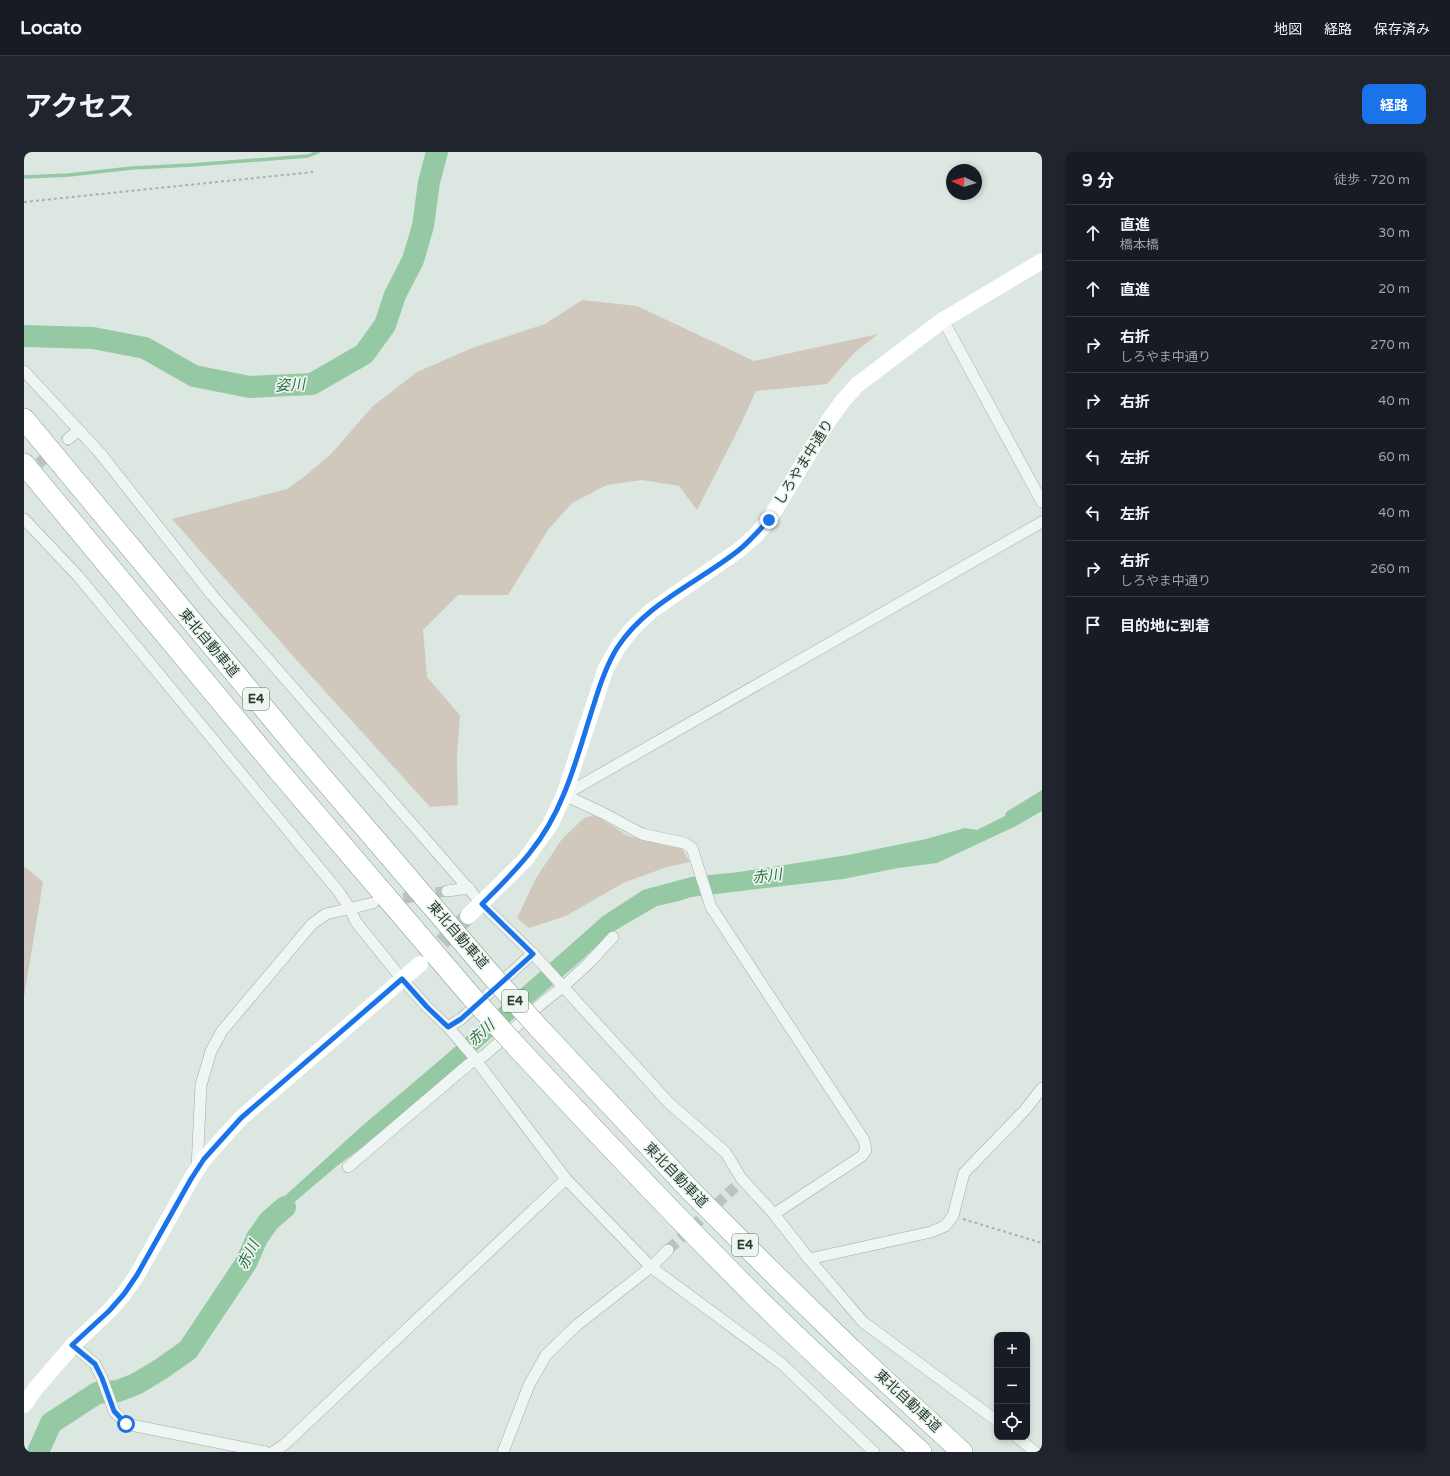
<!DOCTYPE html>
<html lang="ja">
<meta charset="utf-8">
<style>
body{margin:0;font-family:"Varela Round","Noto Sans JP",sans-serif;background:#20242c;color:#f1f3f6}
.controls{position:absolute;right:12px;bottom:12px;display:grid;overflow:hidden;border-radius:8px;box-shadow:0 2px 6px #0003}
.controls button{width:36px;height:36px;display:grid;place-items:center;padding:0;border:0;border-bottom:1px solid #363941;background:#171b24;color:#f1f3f6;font:20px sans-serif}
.compass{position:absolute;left:922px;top:12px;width:36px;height:36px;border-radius:50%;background:#171b24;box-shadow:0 2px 6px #0003;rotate:274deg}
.stop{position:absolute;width:12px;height:12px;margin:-9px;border:3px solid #1a73e8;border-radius:50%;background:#fff}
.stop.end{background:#1a73e8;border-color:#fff;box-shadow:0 1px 4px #0008}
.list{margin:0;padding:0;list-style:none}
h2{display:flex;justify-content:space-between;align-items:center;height:52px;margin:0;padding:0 16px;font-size:17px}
h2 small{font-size:13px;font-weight:400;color:#9ea1a6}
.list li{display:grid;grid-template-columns:26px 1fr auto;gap:12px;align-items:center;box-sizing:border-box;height:56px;padding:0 16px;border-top:1px solid #363941}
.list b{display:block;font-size:15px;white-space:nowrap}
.list p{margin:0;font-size:13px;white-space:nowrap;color:#9ea1a6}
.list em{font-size:13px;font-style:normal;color:#9ea1a6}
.icon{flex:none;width:22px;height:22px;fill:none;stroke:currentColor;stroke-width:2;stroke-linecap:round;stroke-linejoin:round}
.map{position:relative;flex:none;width:1018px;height:1300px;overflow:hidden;border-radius:8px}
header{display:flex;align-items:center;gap:24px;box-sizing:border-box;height:56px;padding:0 20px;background:#171b24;border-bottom:1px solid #363941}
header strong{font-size:19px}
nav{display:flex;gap:22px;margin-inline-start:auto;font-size:14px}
.intro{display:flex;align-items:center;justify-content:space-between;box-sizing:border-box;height:96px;padding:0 24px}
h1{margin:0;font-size:28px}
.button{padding:10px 18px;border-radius:8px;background:#1a73e8;color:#fff;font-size:14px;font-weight:700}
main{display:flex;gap:24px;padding:0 24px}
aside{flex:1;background:#171b24;border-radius:8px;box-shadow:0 2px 6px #0003}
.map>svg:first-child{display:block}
.green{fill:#d1c8bd}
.water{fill:#95c9a4}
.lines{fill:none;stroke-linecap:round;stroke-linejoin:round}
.stream{stroke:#95c9a4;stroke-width:3.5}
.river{stroke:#95c9a4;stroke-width:22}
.street-tunnel{stroke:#b8c5be;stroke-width:11;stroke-dasharray:11 5.5;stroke-linecap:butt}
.secondary-tunnel{stroke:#b8c5be;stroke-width:16;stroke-dasharray:16 8;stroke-linecap:butt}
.street-casing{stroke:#9eaea5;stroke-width:12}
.highway-casing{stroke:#839e8e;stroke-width:22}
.path{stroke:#a7b3ac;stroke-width:2;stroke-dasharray:3 3;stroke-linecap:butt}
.street{stroke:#eff5f2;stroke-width:11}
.secondary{stroke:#fff;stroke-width:16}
.highway{stroke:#fff;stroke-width:21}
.highway-bridge-casing{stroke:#839e8e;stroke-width:22;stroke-linecap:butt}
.highway-bridge{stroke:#fff;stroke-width:21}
.route{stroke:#1a73e8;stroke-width:5}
.labels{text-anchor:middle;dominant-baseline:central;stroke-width:3.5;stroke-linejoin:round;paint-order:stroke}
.shield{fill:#ecf5ef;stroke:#617569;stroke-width:1}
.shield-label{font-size:13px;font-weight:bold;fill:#263e30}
.street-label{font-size:14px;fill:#263e30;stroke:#ecf5ef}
.water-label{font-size:15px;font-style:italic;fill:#2e7345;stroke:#ecf5ef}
</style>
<header>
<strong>Locato</strong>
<nav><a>地図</a><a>経路</a><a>保存済み</a></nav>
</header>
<div class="intro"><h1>アクセス</h1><a class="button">経路</a></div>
<main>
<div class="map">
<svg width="1018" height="1300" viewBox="0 0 1018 1300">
<rect width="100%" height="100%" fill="#dce7e1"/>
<path class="green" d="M558,148L613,154L730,209L854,182L831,200L803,232L732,239L715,276L673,358L655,334L618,328L583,333L548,351L524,378L484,443H434L399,478L403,525L436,563L433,604L434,653L406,655L278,514L148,367L263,337L281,324L307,302L349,254L393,220L448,196L521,172Z
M571,663L604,684L640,693L657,695L666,710L643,715L599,731L542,764L505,776L493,766L512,726L538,687L560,666Z
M0,714L19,730L0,845Z"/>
<path class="water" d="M1018,638V659L992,674L913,711L874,716L819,727L667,745L655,749L633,754L585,782L559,807L351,986L313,1014L235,1080L252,1052L338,974L423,902L579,764L619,738L667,725L715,720L824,703L902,687L941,676L953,678L981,664L982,660Z"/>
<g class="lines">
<path class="stream" d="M0,25L45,23L108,16L167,13L284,4L294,0"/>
<path class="river" d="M0,184L69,186L121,196L170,224L226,235L288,232L340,202L361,173L371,143L389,108L399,74L405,30L413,0
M14,1300L27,1271L73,1241L94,1239L112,1232L137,1217L164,1198L222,1111L233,1086L245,1069L261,1055"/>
<path class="street-tunnel" d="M2,322L44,287
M363,749L423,739
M644,1098L711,1035"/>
<path class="secondary-tunnel" d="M401,807L444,764"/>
<defs>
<path id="street" d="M919,168L1018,350
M0,219L76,301L188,443L458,752L512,805L645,951L702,1001L717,1026L750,1062L785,1107L839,1170L973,1269
M44,287L55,278
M0,367L54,424L315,740L326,757L332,770L378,827L403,855L424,875L448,903L542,1027L627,1115L758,1212L850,1300
M540,643L579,661L618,682L660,691L668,696L687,755L840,988L842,998L838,1004L750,1062
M540,643L1018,370
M423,739L445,736
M424,875L437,867L509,801
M324,1015L445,912L461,903L518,851L540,834L566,810L589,785
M173,1016L177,933L187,899L198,879L288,772L302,762L349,751
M785,1107L907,1080L921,1074L929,1064L940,1021L1001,958L1018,936
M49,1193L71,1212L78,1226L90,1259L102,1272L241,1300
M993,1285L1011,1300
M249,1300L261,1292L542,1027
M479,1300L505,1233L522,1203L553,1173L627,1115L644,1098"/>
<path id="highway" d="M0,267L273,596L468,824
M0,312L254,618L446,843
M514,875L667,1039L750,1122L827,1197L938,1300
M492,894C570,978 649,1062 730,1143C784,1197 841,1248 897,1300"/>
</defs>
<use href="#street" class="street-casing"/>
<use href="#highway" class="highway-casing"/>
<path class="path" d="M0,50L289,20
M939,1067L1018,1091"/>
<use href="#street" class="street"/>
<path class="secondary" d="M444,764L501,708L526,673L540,643L582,516L594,495L608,477L627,459L715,398L731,384L745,368L805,268L818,250L833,233L919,168L1018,109
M0,1253L12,1236L49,1193L85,1159L100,1142L113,1123L167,1027L180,1007L217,966L396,812"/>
<use href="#highway" class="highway"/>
<defs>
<path id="highway-bridge" d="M468,824L514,875
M446,843L492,894"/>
</defs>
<use href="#highway-bridge" class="highway-bridge-casing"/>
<use href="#highway-bridge" class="highway-bridge"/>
</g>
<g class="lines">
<path class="route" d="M102,1272L90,1259L78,1226L71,1212L48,1193L85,1159L100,1142L113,1123L167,1027L180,1007L217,966L378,827L403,855L424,875L437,867L509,802L458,752C493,717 520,691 539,644C552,614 560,582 570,552C576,532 582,514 593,496C622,451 675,430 715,398C726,389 735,378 745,368"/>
</g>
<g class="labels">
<g class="shield">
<rect x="219" y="536" width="26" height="22" rx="3"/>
<rect x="478" y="838" width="26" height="22" rx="3"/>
<rect x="708" y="1082" width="26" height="22" rx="3"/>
</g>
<g class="shield-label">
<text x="232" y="547">E4</text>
<text x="491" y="849">E4</text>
<text x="721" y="1093">E4</text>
</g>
<g class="street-label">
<text transform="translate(780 310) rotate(-58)">しろやま中通り</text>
<text transform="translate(185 491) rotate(50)">東北自動車道</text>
<text transform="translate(434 783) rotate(49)">東北自動車道</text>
<text transform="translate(652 1023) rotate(46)">東北自動車道</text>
<text transform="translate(884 1249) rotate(43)">東北自動車道</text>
</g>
<g class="water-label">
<text transform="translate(266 233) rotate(-3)">姿川</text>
<text transform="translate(743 724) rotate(-7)">赤川</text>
<text transform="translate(457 881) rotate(-42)">赤川</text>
<text transform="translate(224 1103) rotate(-63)">赤川</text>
</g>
</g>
</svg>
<div class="controls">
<button>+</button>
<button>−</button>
<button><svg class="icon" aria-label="locate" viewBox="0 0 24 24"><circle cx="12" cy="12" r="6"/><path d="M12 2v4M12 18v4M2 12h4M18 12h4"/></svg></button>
</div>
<svg class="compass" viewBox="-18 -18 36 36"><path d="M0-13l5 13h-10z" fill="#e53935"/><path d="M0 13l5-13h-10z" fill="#9ea1a6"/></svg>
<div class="stop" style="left:102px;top:1272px"></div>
<div class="stop end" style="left:745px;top:368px"></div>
</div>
<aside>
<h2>9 分<small>徒歩 · 720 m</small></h2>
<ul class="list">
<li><svg class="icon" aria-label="ahead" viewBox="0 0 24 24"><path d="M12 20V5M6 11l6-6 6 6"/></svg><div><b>直進</b><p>橋本橋</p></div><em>30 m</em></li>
<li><svg class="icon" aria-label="ahead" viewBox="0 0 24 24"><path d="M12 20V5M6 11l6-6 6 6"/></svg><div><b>直進</b></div><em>20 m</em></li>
<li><svg class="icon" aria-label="right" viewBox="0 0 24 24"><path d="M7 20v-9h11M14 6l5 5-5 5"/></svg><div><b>右折</b><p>しろやま中通り</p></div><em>270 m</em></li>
<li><svg class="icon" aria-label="right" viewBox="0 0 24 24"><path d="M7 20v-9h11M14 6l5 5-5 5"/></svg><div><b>右折</b></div><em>40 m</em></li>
<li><svg class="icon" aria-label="left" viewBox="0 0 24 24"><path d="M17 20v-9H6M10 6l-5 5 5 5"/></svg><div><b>左折</b></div><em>60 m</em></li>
<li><svg class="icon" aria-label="left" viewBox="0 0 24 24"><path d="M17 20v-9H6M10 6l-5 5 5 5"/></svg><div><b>左折</b></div><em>40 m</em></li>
<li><svg class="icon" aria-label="right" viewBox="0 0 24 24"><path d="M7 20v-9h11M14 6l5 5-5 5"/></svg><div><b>右折</b><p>しろやま中通り</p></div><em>260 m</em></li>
<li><svg class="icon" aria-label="arrive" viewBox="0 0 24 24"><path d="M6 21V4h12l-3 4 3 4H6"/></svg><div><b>目的地に到着</b></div></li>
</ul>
</aside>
</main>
